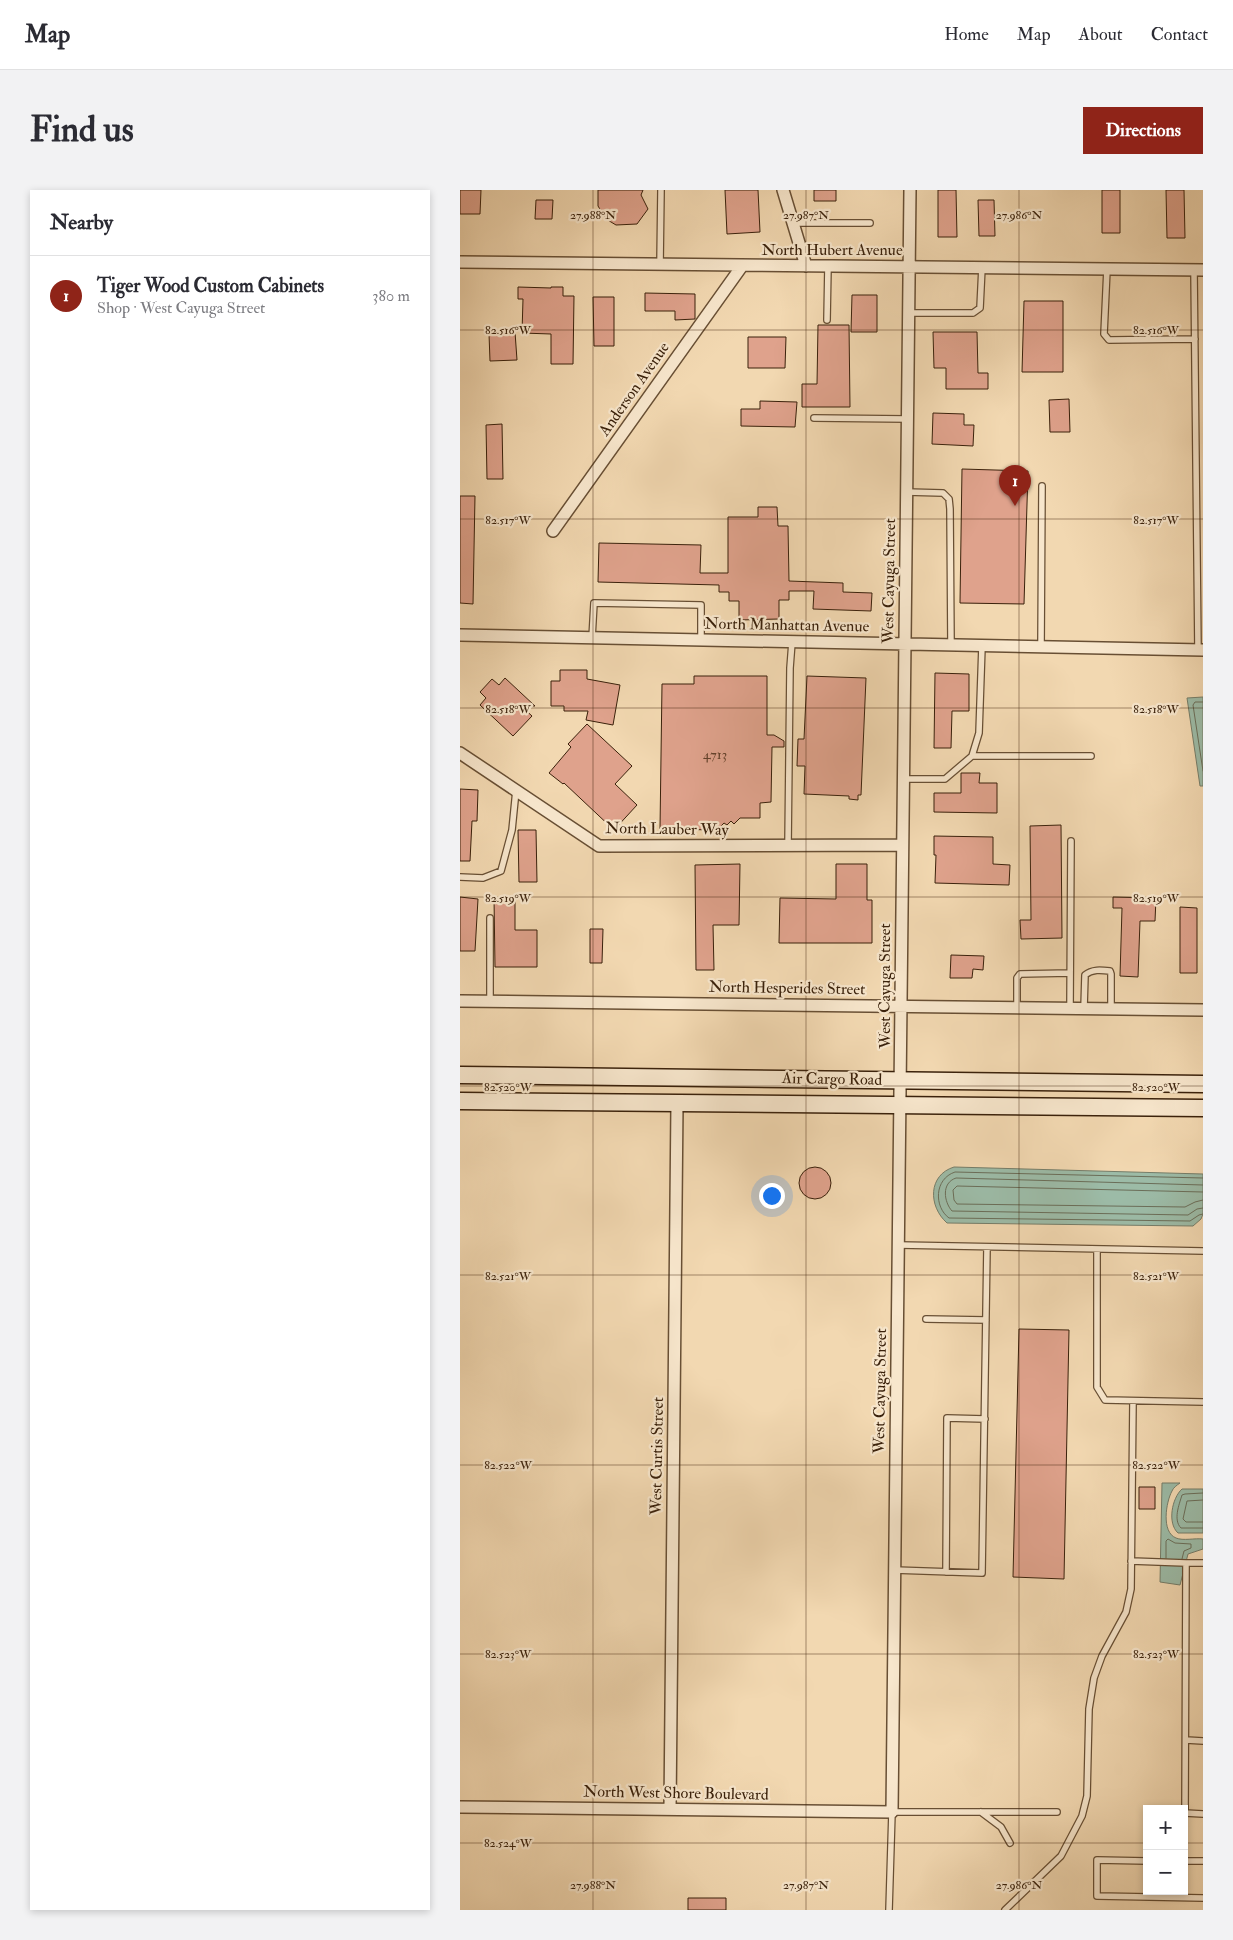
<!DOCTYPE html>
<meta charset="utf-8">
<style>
body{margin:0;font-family:"IM FELL Double Pica",serif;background:#f2f2f3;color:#2b2b33}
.controls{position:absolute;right:15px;bottom:15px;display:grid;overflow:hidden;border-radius:0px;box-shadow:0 2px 8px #0003}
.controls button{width:45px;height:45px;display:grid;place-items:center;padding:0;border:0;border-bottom:1px solid #e1e1e2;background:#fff;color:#2b2b33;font:25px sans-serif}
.you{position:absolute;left:311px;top:1005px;width:18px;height:18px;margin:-12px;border:4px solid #fff;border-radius:50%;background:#1a73e8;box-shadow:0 0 0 8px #1a73e833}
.badge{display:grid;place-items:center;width:32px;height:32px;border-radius:50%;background:#8f2418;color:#fff;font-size:16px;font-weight:700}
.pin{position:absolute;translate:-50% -41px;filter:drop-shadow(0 1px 2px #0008)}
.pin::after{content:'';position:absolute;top:26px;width:18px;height:15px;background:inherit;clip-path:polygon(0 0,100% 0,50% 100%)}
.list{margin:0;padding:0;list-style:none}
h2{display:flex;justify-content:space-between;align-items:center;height:65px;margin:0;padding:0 20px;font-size:21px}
h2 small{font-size:16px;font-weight:400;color:#7c7c81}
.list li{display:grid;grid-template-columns:32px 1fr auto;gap:15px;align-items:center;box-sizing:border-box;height:80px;padding:0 20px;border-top:1px solid #e1e1e2}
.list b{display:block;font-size:19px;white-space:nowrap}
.list p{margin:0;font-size:16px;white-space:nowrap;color:#7c7c81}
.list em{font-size:16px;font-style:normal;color:#7c7c81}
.map{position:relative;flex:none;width:743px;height:1720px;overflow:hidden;border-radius:0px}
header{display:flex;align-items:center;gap:30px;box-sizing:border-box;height:70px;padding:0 25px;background:#fff;border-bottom:1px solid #e1e1e2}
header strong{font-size:24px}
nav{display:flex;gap:28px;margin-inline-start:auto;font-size:18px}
.intro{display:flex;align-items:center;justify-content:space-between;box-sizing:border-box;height:120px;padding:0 30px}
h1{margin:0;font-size:35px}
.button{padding:12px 22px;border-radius:0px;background:#8f2418;color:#fff;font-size:18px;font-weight:700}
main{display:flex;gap:30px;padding:0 30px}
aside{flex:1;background:#fff;border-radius:0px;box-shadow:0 2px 8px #0003}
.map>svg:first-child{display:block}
.water{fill:#9cbba7;stroke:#757d69}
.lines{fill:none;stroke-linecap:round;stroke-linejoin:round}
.shore{stroke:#6b6e59;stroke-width:1}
.building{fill:#dfa28c;stroke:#3a210b}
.lane-casing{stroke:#684f34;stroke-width:8}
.street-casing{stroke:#684f34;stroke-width:14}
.secondary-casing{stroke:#3a210b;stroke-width:19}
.lane{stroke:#f7e6cc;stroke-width:5.5}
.street{stroke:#f7e6cc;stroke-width:11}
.secondary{stroke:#f7e6cc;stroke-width:16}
.ticks{fill:none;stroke:#3a210b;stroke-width:1;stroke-opacity:0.45}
.labels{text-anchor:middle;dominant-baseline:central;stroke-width:4.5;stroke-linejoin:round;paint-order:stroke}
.number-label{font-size:14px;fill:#63412b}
.street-label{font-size:16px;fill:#3a210b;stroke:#f7e6cc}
.ticks-label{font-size:12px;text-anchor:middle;fill:#3a210b;stroke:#f7e6cc;stroke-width:4.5;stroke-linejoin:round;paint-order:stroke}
</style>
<header>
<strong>Map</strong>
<nav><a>Home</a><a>Map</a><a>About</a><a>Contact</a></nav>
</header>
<div class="intro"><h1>Find us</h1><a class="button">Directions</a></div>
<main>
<aside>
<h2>Nearby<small></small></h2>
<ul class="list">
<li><span class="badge">1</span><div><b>Tiger Wood Custom Cabinets</b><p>Shop · West Cayuga Street</p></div><em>380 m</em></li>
</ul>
</aside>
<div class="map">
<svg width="743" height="1720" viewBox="0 0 743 1720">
<rect width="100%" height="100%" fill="#f2d8b1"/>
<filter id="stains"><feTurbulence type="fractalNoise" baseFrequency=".004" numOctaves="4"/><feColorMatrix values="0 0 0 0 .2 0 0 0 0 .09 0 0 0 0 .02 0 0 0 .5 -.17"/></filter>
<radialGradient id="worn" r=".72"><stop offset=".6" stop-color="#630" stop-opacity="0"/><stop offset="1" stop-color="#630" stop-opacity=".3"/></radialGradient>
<path class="water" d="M743,507V596H740L727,508Z
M494,977L743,984V1024L741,1029L733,1036L487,1033C468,1016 468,985 494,977Z
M702,1293H720C717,1295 713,1298 712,1301C706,1312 701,1342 716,1348C723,1351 735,1348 743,1349V1359L728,1364L720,1395L700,1392Z
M722,1299H743V1343H718C707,1333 712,1308 722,1299Z"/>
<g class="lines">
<path class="shore" d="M743,512H735L733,515L743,581
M743,988L495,982C474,989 474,1017 489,1028L730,1031L739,1025L743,1024
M743,995L496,988C481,993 484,1012 492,1021L728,1025L737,1019L743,1018
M743,1002L497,996L493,1000L494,1010L497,1014L725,1017L735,1012L743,1010
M743,1303L725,1304L722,1305C719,1315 713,1330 721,1338H743
M743,1310L727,1311L723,1329L726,1332H743
M706,1368V1351L708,1349L715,1353L731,1354V1358L724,1361L722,1369"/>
</g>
<path class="building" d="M0,0H21L20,24H0Z
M138,0H183L181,5L188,19L177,34L156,35L146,29L138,16Z
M265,0H298L300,42L267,44Z
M354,0H376V11H354Z
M478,0H496L497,47H478Z
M642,0H660V43H642Z
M706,0H724L725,48H707Z
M76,10H93L92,29H75Z
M518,10H534L535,46H519Z
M58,97L91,98V97H103V106H114L113,174H91V144L62,143L63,109H58Z
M185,103L235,104V129L215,130V121H185Z
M392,105H417V142H391Z
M133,107H154V156H134Z
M564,111H603V182H562Z
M358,135H389L390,217H342V194H357Z
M55,142L57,170L30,171L29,144Z
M473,142H517L518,183H528V199H486V178H474Z
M288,147H326L325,178H288Z
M609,209L610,242H590L589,210Z
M300,211L337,212L335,237L281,236V219H300Z
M473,223L504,224V235H514L513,256L472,254Z
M42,234L43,289H27L26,235Z
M502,279L568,281L564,414L500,413Z
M0,306H15L13,414L0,413Z
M298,317H317L318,336H328L329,391L383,393V402L412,403L411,421L353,419L354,401H329V410H319V429L279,430V411H269V402H259V395L138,392L139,353L241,355L240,383H268V327H298Z
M100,480H127V489L160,495L153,535L126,530L128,521H104V516H91V491H100Z
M475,483L509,484V521H492L491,558H474Z
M234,486H307V545H314L324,551V557H312L311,612L300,613V628H280L274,634L271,631L267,635L264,633L257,640L200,639L202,494H234Z
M347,486L406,488L401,605H398V610L389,609V606L344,604L345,576H337L338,549H344Z
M45,488L75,516H61L72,526L53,546L20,515L26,508L20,502L32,489L39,495Z
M127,534L172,576L155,594L177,615L154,640L104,593L103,594L89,583L111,557L108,554Z
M501,583H520L519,593H537V623L474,622V603H501Z
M0,599L18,600L17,631H12L10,671H0Z
M601,635L602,748L561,749L560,730H571L570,636Z
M58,640H76L77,692H59Z
M474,646L533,647V674L550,675L549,695L475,693L476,665H474Z
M280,674L279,735H253L254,780H236L235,675Z
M376,674H407V710H412V753H319L320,708L376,709Z
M0,707L18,709L15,761H0Z
M653,707L696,708L695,731H680L678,787L660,786L662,718H653Z
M34,708H55V740H77V777H35Z
M720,717L737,718V783H720Z
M130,739H143L142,773H130Z
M491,765L524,766L523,780L513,779L512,788H490Z
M339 993a16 16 0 1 1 32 0a16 16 0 1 1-32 0Z
M559,1139L609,1140L604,1389L553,1387Z
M679,1297H695V1319H679Z
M228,1708H266V1720H228Z"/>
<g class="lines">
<defs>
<path id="lane" d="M333,33H410
M200,75L201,0
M647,79L644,144L649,150L735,149
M734,80L738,460
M449,123H513L520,118L522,77
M367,130L368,76
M354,228L447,229
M446,302L483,303L489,309L490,319L491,455
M132,448L134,413L241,415V450
M581,457L582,296
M512,566H631
M442,589H485L512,566L519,543L522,456
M328,656L330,478L332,452
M0,687L23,688L41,681L52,640L56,600
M30,728V811
M557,817V788L560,784L610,783
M610,818L611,651
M624,818L625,785C632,779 641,780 650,781L651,784V818
M439,1055L743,1061
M637,1059V1197L645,1210L743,1212
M466,1129L526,1130
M671,1371L726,1373L725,1623L743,1624
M726,1373H743
M434,1380L522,1383L527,1057
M486,1382L487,1228L525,1229
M726,1550L743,1551
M521,1622L541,1637L550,1653
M687,1671L637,1670V1706L743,1708
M724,1671H743
M429,1720L432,1622H597
M545,1720L601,1666L622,1626L627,1606L629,1519L634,1488L642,1466L666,1422L671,1399L673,1211"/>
<path id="street" d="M323,0L346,76
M0,72L743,80
M93,341L282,76
M0,445L743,460
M0,563L139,656L442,655
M0,811L743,820
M0,1617L432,1622L450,0
M210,1619L217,914"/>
<path id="secondary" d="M0,885L743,894
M0,911L743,918"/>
</defs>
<use href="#lane" class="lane-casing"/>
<use href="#street" class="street-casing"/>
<use href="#secondary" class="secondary-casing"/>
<use href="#lane" class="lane"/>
<use href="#street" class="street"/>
<use href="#secondary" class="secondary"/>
</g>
<path class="ticks" d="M133,0V1720M346,0V1720M559,0V1720M0,140H743M0,329H743M0,518H743M0,707H743M0,896H743M0,1085H743M0,1275H743M0,1464H743M0,1653H687M724,1653H743"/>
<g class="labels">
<g class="number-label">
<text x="255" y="564">4713</text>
</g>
<g class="street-label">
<text x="372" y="60">North Hubert Avenue</text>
<text transform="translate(174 199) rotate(-55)">Anderson Avenue</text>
<text transform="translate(429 391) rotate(-89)">West Cayuga Street</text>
<text transform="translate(327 435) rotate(1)">North Manhattan Avenue</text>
<text transform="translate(207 639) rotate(1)">North Lauber Way</text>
<text transform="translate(425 796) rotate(-90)">West Cayuga Street</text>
<text transform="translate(327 798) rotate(1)">North Hesperides Street</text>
<text transform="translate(372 889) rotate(1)">Air Cargo Road</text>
<text transform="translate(420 1201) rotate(-89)">West Cayuga Street</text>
<text transform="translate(197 1266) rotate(-89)">West Curtis Street</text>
<text transform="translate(216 1603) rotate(1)">North West Shore Boulevard</text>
</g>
</g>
<g class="ticks-label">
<text x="133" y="29">27.988°N</text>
<text x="346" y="29">27.987°N</text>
<text x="559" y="29">27.986°N</text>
<text x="696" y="144">82.516°W</text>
<text x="48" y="144">82.516°W</text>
<text x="696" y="334">82.517°W</text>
<text x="48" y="334">82.517°W</text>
<text x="696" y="523">82.518°W</text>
<text x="48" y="523">82.518°W</text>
<text x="696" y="712">82.519°W</text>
<text x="48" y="712">82.519°W</text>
<text x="696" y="901">82.520°W</text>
<text x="48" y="901">82.520°W</text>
<text x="696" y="1090">82.521°W</text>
<text x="48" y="1090">82.521°W</text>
<text x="48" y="1279">82.522°W</text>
<text x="696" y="1279">82.522°W</text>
<text x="696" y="1468">82.523°W</text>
<text x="48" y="1468">82.523°W</text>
<text x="48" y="1657">82.524°W</text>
<text x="133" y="1699">27.988°N</text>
<text x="346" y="1699">27.987°N</text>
<text x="559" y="1699">27.986°N</text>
</g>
<rect width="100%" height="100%" filter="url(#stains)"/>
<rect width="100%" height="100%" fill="url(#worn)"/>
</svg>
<div class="controls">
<button>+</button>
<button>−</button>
</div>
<div class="you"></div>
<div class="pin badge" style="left:555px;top:316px">1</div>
</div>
</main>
